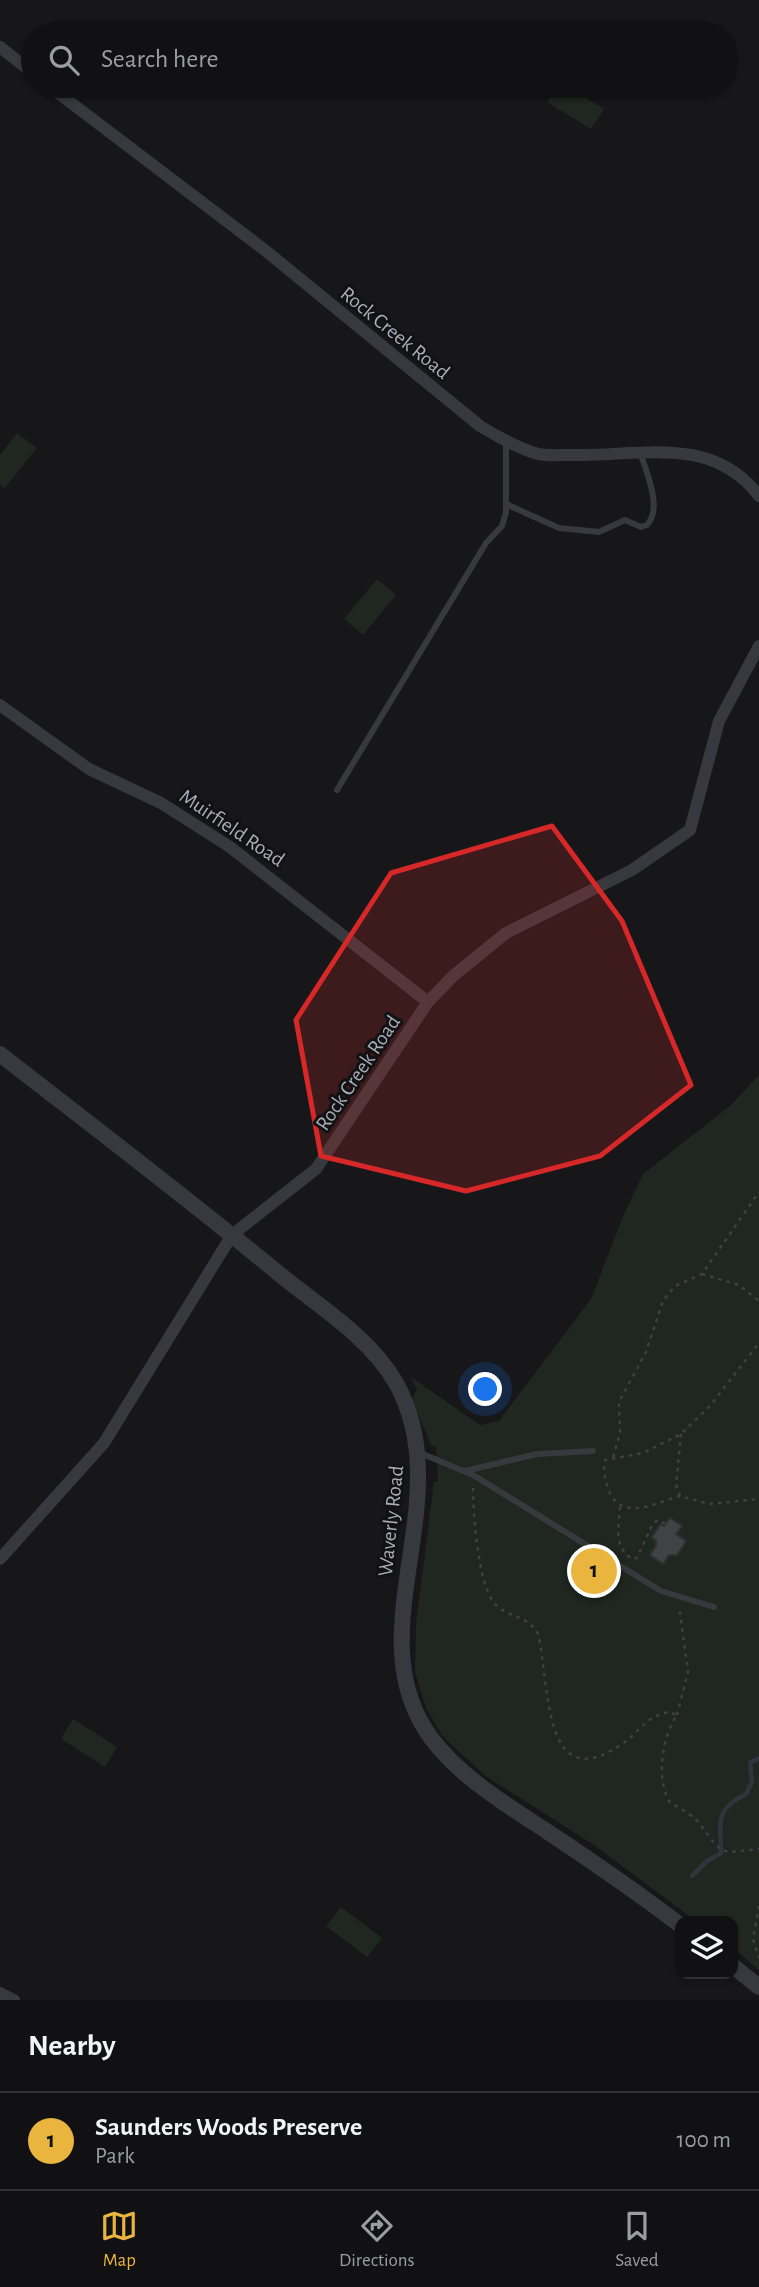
<!DOCTYPE html>
<style>
body{margin:0;font-family:"Alegreya Sans",sans-serif;background:#1a1a1c;color:#f1f3f6}
.controls{position:absolute;right:21px;bottom:21px;display:grid;overflow:hidden;border-radius:14px;box-shadow:0 2px 5px #0004}
.controls button{width:63px;height:63px;display:grid;place-items:center;padding:0;border:0;border-bottom:2px solid #303133;background:#111113;color:#f1f3f6;font:35px sans-serif}
.you{position:absolute;left:486px;top:1390px;width:24px;height:24px;margin:-18px;border:5px solid #fff;border-radius:50%;background:#1a73e8;box-shadow:0 0 0 10px #1a73e833}
.badge{display:grid;place-items:center;width:46px;height:46px;border-radius:50%;background:#eab53e;color:#111;font-size:23px;font-weight:700}
.pin{position:absolute;translate:-50% -50%;border:4px solid #fff;box-shadow:0 2px 7px #0006}
.list{margin:0;padding:0;list-style:none}
h2{display:flex;justify-content:space-between;align-items:center;height:91px;margin:0;padding:0 28px;font-size:30px}
h2 small{font-size:23px;font-weight:400;color:#9c9da0}
.list li{display:grid;grid-template-columns:46px 1fr auto;gap:21px;align-items:center;box-sizing:border-box;height:98px;padding:0 28px;border-top:2px solid #303133}
.list b{display:block;font-size:26px;white-space:nowrap}
.list p{margin:0;font-size:23px;white-space:nowrap;color:#9c9da0}
.list em{font-size:23px;font-style:normal;color:#9c9da0}
.icon{flex:none;width:38px;height:38px;fill:none;stroke:currentColor;stroke-width:2;stroke-linecap:round;stroke-linejoin:round}
.map{position:relative;flex:none;width:759px;height:2000px;overflow:hidden}
.search{position:absolute;background:#111113;box-shadow:0 2px 5px #0004;left:21px;right:21px;top:21px;height:77px;display:flex;align-items:center;gap:18px;box-sizing:border-box;padding:0 24px;border-radius:38px;color:#9c9da0;font-size:26px}
.sheet{height:189px;background:#111113}
nav{display:flex;justify-content:space-around;align-items:center;box-sizing:border-box;height:98px;border-top:2px solid #303133;background:#111113;font-size:19px;color:#9c9da0}
nav a{display:grid;justify-items:center;gap:4px}
nav .on{color:#eab53e}
.map>svg:first-child{display:block}
.green{fill:#1f2720}
.lines{fill:none;stroke-linecap:round;stroke-linejoin:round}
.stream{stroke:#2e353c;stroke-width:4.5}
.building{fill:#414246;stroke:#313135;stroke-width:2}
.path{stroke:#3e4045;stroke-width:2.5;stroke-dasharray:3.5 5;stroke-linecap:butt}
.service{stroke:#38393e;stroke-width:6}
.minor{stroke:#38393e;stroke-width:12}
.tertiary{stroke:#38393e;stroke-width:16}
.marked{fill:#d62828;fill-opacity:0.2;stroke:#d62828;stroke-width:5;stroke-linejoin:round}
.labels{text-anchor:middle;dominant-baseline:central;stroke-width:6;stroke-linejoin:round;paint-order:stroke}
.street-label{font-size:21px;fill:#aaaeb8;stroke:#121214}
</style>
<div class="map">
<svg width="759" height="2000" viewBox="0 0 759 2000">
<rect width="100%" height="100%" fill="#171719"/>
<path class="green" d="M557,86H566L604,109L591,129L547,102Z
M17,433L37,448L4,489L0,485V455Z
M377,579L396,595L363,635L344,619Z
M759,1075V1970L733,1948V1921H696L591,1843L487,1777L443,1737L426,1708L415,1672L416,1624L434,1482L438,1481L436,1447L431,1445L412,1399L417,1390L411,1377L480,1425L499,1421L591,1299L624,1214L643,1174L731,1105Z
M73,1719L117,1747L105,1767L61,1739Z
M341,1907L382,1938L367,1957L326,1926Z"/>
<g class="lines">
<path class="stream" d="M692,1876L707,1861L721,1853C721,1824 713,1810 746,1794L752,1782L750,1763L759,1758"/>
</g>
<path class="building" d="M670,1518L682,1526L676,1534L686,1541L677,1555H669L663,1564L650,1555L656,1546V1541L652,1537L661,1524L664,1526Z"/>
<g class="lines">
<path class="path" d="M702,1274L739,1285L759,1301
M681,1434L676,1485L680,1496L709,1504L759,1499
M613,1457L620,1433L619,1402L646,1352L663,1301L675,1286L702,1274L759,1192
M473,1488C473,1513 478,1586 495,1604C509,1619 527,1614 538,1634C550,1681 541,1800 622,1744C639,1733 646,1715 670,1712L677,1715C662,1737 656,1778 669,1801C679,1809 691,1813 700,1824C724,1857 719,1853 759,1849
M680,1496C655,1503 619,1523 608,1488C605,1479 603,1470 605,1460L643,1453L681,1434L710,1406L759,1343
M620,1507C619,1526 613,1547 632,1559L637,1558L653,1523L659,1520L666,1524
M677,1715L688,1672L679,1606
M759,1906L753,1939L759,1958"/>
<path class="service" d="M506,504L559,528L599,532L625,520L641,527L647,525C663,508 646,471 640,452
M337,790L486,543L502,526L506,512V441
M418,1452L473,1475L661,1591L714,1607
M465,1471L537,1454L593,1451"/>
<path class="minor" d="M0,47L33,73
M49,86L266,251L480,426C498,437 517,448 538,454C548,456 560,455 570,455C637,457 711,433 759,496
M0,705L89,769L161,803L230,847L428,1002
M0,1559L104,1443L232,1235L316,1169L428,1002L453,976L506,933L632,870L690,830L719,721L759,646
M0,1993L14,2000"/>
<path class="tertiary" d="M0,1054C95,1128 190,1200 283,1277C322,1308 371,1339 396,1383C461,1500 354,1633 431,1738C461,1778 507,1805 548,1832C593,1862 637,1892 680,1925
M733,1966L759,1987"/>
</g>
<path class="marked" d="M552,826L622,921L691,1085L600,1156L466,1191L321,1156L296,1020L391,873Z"/>
<g class="labels">
<g class="street-label">
<text transform="translate(395 333) rotate(39)">Rock Creek Road</text>
<text transform="translate(232 828) rotate(34)">Muirfield Road</text>
<text transform="translate(358 1073) rotate(-56)">Rock Creek Road</text>
<text transform="translate(391 1521) rotate(-84)">Waverly Road</text>
</g>
</g>
</svg>
<div class="controls">
<button><svg class="icon" aria-label="layers" viewBox="0 0 24 24"><path d="M12 4l9 5-9 5-9-5zM3 14l9 5 9-5"/></svg></button>
</div>
<div class="you"></div>
<div class="pin badge" style="left:594px;top:1571px">1</div>
<div class="search"><svg class="icon" aria-label="search" viewBox="0 0 24 24"><circle cx="10" cy="10" r="6"/><path d="M15 15l6 6"/></svg>Search here</div>
</div>
<section class="sheet">
<h2>Nearby<small></small></h2>
<ul class="list">
<li><span class="badge">1</span><div><b>Saunders Woods Preserve</b><p>Park</p></div><em>100 m</em></li>
</ul>
</section>
<nav>
<a class="on"><svg class="icon" aria-label="map" viewBox="0 0 24 24"><path d="M3 6l6-2 6 2 6-2v14l-6 2-6-2-6 2zM9 4v14M15 6v14"/></svg>Map</a>
<a><svg class="icon" aria-label="directions" viewBox="0 0 24 24"><path d="M12 3l9 9-9 9-9-9zM9 14v-3h6M13 9l2 2-2 2"/></svg>Directions</a>
<a><svg class="icon" aria-label="saved" viewBox="0 0 24 24"><path d="M7 4h10v16l-5-4-5 4z"/></svg>Saved</a>
</nav>
